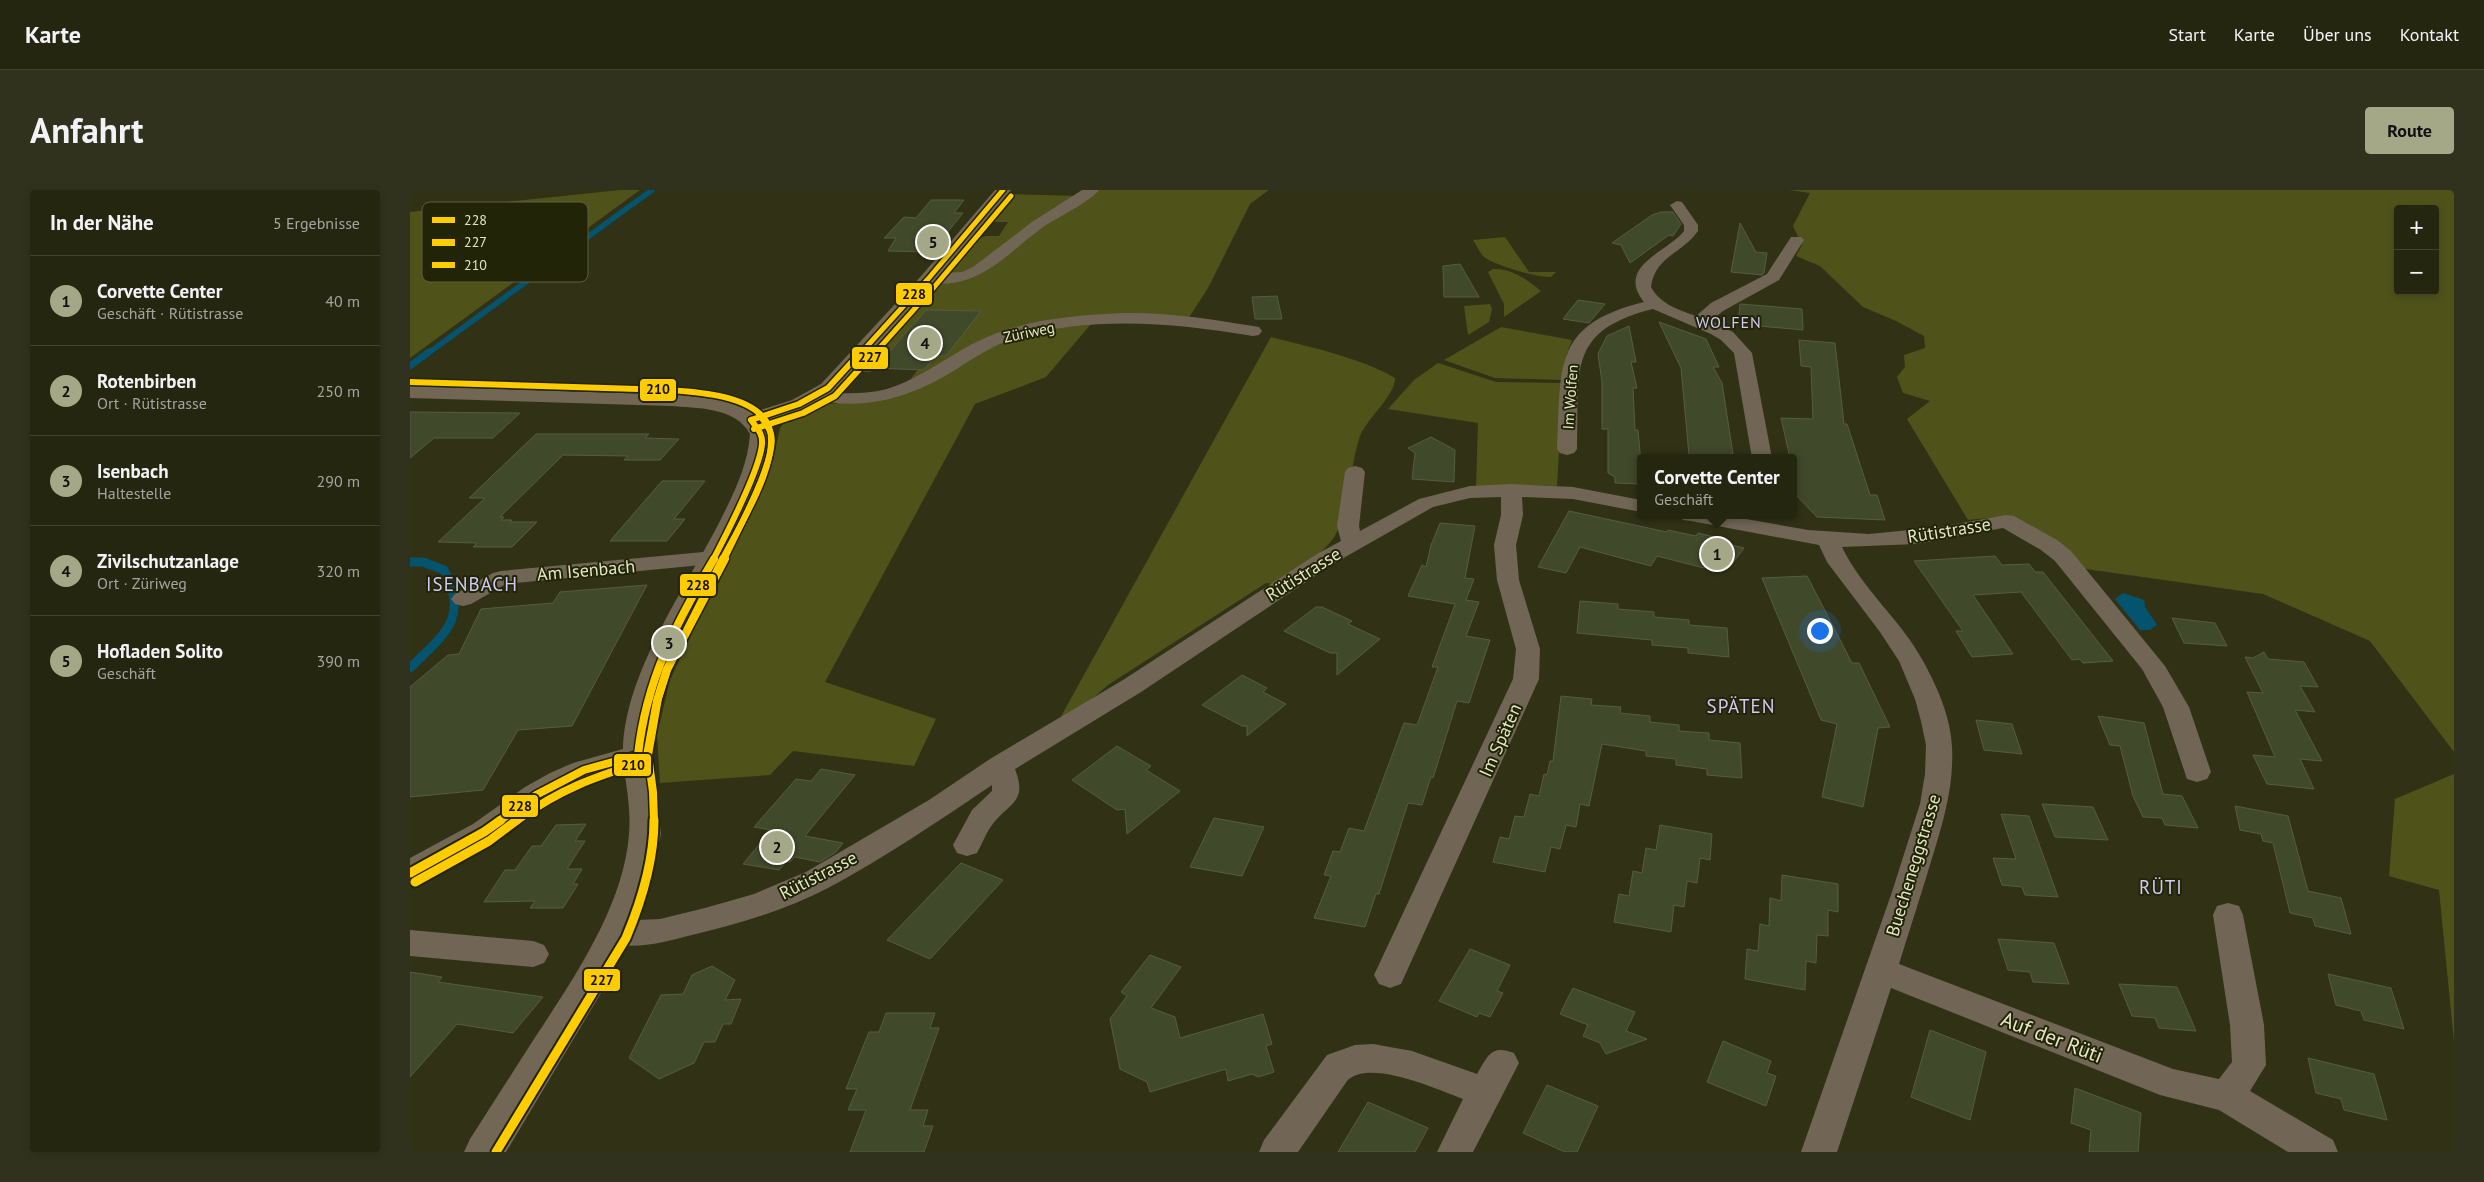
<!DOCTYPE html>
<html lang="de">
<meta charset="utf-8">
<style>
body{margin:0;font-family:"PT Sans",sans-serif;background:#31321e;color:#f1f3f6}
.controls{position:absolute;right:15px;top:15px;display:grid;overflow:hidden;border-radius:5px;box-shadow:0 2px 8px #0003}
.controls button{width:45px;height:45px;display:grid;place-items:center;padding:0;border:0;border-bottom:1px solid #424330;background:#252610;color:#f1f3f6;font:25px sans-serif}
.you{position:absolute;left:1409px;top:440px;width:18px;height:18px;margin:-12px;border:4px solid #fff;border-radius:50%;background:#1a73e8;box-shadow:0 0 0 8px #1a73e833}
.badge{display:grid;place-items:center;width:32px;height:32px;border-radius:50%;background:#a5a887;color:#111;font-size:16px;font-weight:700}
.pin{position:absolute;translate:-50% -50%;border:2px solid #fff;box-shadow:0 1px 5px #0006}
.popup{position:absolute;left:1227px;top:264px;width:160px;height:65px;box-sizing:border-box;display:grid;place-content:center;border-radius:5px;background:#252610;filter:drop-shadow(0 1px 4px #0005);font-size:16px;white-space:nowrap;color:#a3a59f}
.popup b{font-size:19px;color:#f1f3f6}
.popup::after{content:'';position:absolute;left:50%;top:100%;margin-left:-10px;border:10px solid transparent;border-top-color:#252610}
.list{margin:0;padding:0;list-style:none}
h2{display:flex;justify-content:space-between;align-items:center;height:65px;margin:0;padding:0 20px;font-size:21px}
h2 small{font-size:16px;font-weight:400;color:#a3a59f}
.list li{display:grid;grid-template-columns:32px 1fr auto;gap:15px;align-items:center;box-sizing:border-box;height:90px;padding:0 20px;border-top:1px solid #424330}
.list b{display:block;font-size:19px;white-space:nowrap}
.list p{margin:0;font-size:16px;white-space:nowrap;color:#a3a59f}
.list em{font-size:16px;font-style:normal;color:#a3a59f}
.map{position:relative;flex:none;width:2044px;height:962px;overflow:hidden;border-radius:5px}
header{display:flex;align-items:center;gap:30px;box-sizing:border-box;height:70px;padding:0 25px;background:#252610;border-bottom:1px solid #424330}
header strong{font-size:24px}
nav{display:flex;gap:28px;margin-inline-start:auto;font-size:18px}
.intro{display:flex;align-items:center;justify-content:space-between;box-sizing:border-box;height:120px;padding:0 30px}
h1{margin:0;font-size:35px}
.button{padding:12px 22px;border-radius:5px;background:#a5a887;color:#111;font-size:18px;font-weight:700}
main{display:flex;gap:30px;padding:0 30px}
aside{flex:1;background:#252610;border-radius:5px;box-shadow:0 2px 8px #0003}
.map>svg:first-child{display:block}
.green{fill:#4f531a;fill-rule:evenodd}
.water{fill:#045470}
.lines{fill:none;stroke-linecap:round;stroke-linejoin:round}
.stream-far2{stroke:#045470;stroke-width:5.5}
.stream-far1{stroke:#045470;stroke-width:7}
.stream{stroke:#045470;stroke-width:9}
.building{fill:#41492b;stroke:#565c44}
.street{fill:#716656;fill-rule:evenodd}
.secondary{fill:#726654;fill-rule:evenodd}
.bus-1-far3-casing{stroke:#222408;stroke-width:8}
.bus-1-far2-casing{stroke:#222408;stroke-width:9}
.bus-1-far1-casing{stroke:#222408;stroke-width:11}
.bus-1-casing{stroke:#222408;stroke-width:13}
.bus-2-far3-casing{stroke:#222408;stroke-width:8}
.bus-2-far2-casing{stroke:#222408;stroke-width:9}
.bus-2-far1-casing{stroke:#222408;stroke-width:11}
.bus-2-casing{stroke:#222408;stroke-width:13}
.bus-3-far2-casing{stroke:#222408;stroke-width:9}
.bus-3-far1-casing{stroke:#222408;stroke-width:11}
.bus-3-casing{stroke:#222408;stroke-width:13}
.bus-1-far3{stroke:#fc0;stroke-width:5}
.bus-1-far2{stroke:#fc0;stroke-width:6}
.bus-1-far1{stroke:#fc0;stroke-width:8}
.bus-1{stroke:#fc0;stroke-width:9}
.bus-2-far3{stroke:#fc0;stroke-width:5}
.bus-2-far2{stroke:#fc0;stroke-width:6}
.bus-2-far1{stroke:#fc0;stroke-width:8}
.bus-2{stroke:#fc0;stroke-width:9}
.bus-3-far2{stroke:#fc0;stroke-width:6}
.bus-3-far1{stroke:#fc0;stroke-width:8}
.bus-3{stroke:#fc0;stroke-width:9}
.labels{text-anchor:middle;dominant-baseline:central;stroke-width:4;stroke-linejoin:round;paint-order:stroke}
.far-street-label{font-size:15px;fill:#e3e7c4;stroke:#222408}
.far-neighbourhood-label{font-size:16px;letter-spacing:1px;fill:#d1caf5;stroke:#222408}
.street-label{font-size:18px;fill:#e3e7c4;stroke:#222408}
.neighbourhood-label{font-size:19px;letter-spacing:1px;fill:#d1caf5;stroke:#222408}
.near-street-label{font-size:21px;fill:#e3e7c4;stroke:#222408}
.key{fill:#222408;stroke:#5c5e40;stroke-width:1}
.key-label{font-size:14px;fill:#e3e7c4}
.line-badge{stroke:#222408;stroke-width:2}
.pale-badge-label{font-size:14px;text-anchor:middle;font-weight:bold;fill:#111}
</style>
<header>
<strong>Karte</strong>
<nav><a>Start</a><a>Karte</a><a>Über uns</a><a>Kontakt</a></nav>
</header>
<div class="intro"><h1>Anfahrt</h1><a class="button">Route</a></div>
<main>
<aside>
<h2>In der Nähe<small>5 Ergebnisse</small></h2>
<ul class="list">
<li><span class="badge">1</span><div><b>Corvette Center</b><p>Geschäft · Rütistrasse</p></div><em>40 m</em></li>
<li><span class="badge">2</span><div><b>Rotenbirben</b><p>Ort · Rütistrasse</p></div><em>250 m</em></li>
<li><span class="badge">3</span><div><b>Isenbach</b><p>Haltestelle</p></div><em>290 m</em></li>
<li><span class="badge">4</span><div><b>Zivilschutzanlage</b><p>Ort · Züriweg</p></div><em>320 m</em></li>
<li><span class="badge">5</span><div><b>Hofladen Solito</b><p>Geschäft</p></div><em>390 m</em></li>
</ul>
</aside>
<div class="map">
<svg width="2044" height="962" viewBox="0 0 2044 962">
<rect width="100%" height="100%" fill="#313215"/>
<path class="green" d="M210,0H230L0,168V22Z
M687,0H859L840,14L798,98L778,129L623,137L499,191L510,177L471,173L460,182H445L523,96L566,86L588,68Z
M1379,0H2044V562L1960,451L1853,404L1676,379L1588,327L1558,330L1497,229L1520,211L1493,203L1487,187L1495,177L1494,165L1515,158L1514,146L1486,131L1453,117L1410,76L1386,66L1392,55L1383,36L1400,3ZM1988,19H2025V101H1988Z
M598,4L668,6L559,81L538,85L535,82L559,52L576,46H589L598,32H581L575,38L568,40Z
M1095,47L1119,82H1146L1141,87C1127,88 1089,76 1077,69C1071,66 1067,56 1063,50Z
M1083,79C1101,78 1118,90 1131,101L1094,127V114L1078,82Z
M1080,114L1082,119L1079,132L1058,145L1054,116Z
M681,134L636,187L565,214L415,492L526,529L504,576L383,561L360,585L250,593L247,545L260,490L363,271L370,238L375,231L404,215L454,211L578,155L625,141Z
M1091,137L1162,150L1156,166L1154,190L1085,188L1034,170Z
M861,147C899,157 952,168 985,188C985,206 958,227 950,246C939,277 940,326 922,350C908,369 884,381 864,394L856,393L698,495L677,513L649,530Z
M1028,173L1086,192L1153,193L1147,296L1095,295L1066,297L1068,233L978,219L1004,190Z
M2044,584V852L2029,700L1979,686L1985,609Z"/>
<path class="water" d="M1713,403L1734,410L1735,417L1747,435L1740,440H1730L1705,409Z"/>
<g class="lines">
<path class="stream-far2" d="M17,164L242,0"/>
<path class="stream-far1" d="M0,176L19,162"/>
<path class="stream" d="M0,372H13L34,380C60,429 33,445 0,478"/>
</g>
<path class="building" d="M521,10H554L544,23H553L524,59H519L516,62L478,61L486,48H474L494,27L506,28Z
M1251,22H1263L1271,34L1263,46L1259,45L1220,73L1211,55L1202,53L1242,25Z
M1330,33L1346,62L1357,63L1354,83L1352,85L1321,82Z
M1050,74L1069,107H1034L1033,76Z
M867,106L872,129H845L842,107Z
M1168,110L1195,114L1179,133L1153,129Z
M1330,114L1392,119L1393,140L1328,134Z
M516,120L571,121L536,166H525L514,180L465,178Z
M1249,132L1296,149L1309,177H1303L1312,193L1323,264H1319L1320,268L1279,265L1271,178Z
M1219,136L1226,172H1221L1227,198H1223L1225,240H1228L1231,273V294L1205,293V287L1198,283V239H1192V192L1188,164L1197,146Z
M1389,150L1425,153L1434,234H1437L1460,305H1467L1475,330L1407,327L1383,302V268H1380L1371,228L1403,229L1401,177L1391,176Z
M0,222L110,223L83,248H24L0,268Z
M126,244H239L235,248L269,249L250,270H214L218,266L153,265L90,327H94L91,330H102L100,332H127L102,357H63L67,353L28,352L75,308H59Z
M1021,247L1045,260L1044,292L1002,289L1005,263L998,258Z
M252,291H295L264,329H275L257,351H200Z
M1159,321L1257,342L1258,340L1286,346L1288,343L1320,351L1318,354L1334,358L1320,377L1297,372L1294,378L1247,366L1241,376L1170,357L1156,383L1128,377Z
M1030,333L1065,336L1055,388L1064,389L1056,410L1069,412L1056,446L1080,450L1059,513L1047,511L1023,588L1021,587L1012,615L998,613L969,704H966L955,737L904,728L921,686L914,685L923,661L930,662L939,638L954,641L994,533L1007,535L1028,477H1022L1045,414L998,406L1012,375L1016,377L1021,355Z
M1585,366L1592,375L1619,374L1625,382H1633L1703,471L1673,473L1670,469L1662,470L1611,402L1563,405L1603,464L1562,467L1546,441H1553L1504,371Z
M1397,386L1442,473H1449L1480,537L1468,538L1453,617L1412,607L1427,534L1411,530L1352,388Z
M237,395L162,536L108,540L73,600L0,607V497L38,465L49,464L71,419L143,413L150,402Z
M1170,411L1208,414V419L1244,422V427L1279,430V435L1317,438L1319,467L1278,463V458L1242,455V450L1167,443Z
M906,417H912L942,431L938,434L970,449L927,485V463H920L874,441Z
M1762,428L1805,433L1817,456L1774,453Z
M1854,462L1858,469L1894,472L1908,497L1890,496L1905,522L1885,520L1912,571L1890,569L1904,599L1857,594L1843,565L1865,567L1837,502L1853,503L1835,467L1843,468Z
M832,485L857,498L853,502L876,514L837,546V536H832L792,515Z
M1151,506L1182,509L1181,515L1211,517L1210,523L1240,526V532L1269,535V541L1299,543V550L1330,553L1332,588L1297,585V579L1266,575V569L1236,566V561L1192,554L1179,616L1170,614L1166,637L1156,635L1150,659L1141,657L1135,682L1083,672L1090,647L1099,649L1105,626L1114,627L1120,604L1129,606L1134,584L1137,585L1140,571H1143Z
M1688,526L1734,533L1753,604L1772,606L1788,638L1755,635L1752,628L1733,627L1723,606L1710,556L1700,555Z
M1566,530L1602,534L1612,564L1574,560Z
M707,556L741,576L736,580L770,601L717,644L715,619L707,620L662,590Z
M411,579L445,585L395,646L433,653L426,662L410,672L385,667L380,672H376L369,680L333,674L361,640L344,637L386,589L401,591Z
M1632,614L1683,617L1698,650L1645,647Z
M1825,616L1878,626L1898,701L1931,708L1941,744L1905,736L1903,728L1880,723L1863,653L1853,651L1851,644L1830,640Z
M1591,624L1619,626L1648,707L1615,705L1612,697L1592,695L1583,668L1606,669Z
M804,628L854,637L832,686L780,677Z
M176,634L165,651H175L157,679H172L163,694H168L153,718H120L125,711L74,712L95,680H105L122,656H131L146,635Z
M1250,635L1302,644L1300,670L1290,668L1287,693L1277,691L1274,717L1264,715L1261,742L1204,732L1209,704L1219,706L1223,681L1232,683L1236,658L1246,660Z
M551,673L593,690L520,769L477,750Z
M1372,685L1428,694V722L1418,720V746L1407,745L1406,773L1396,771L1395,800L1335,789L1337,759L1348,761L1350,734L1359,736L1360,708L1371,711Z
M1588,749L1644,753L1659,794L1623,792L1620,782L1598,780Z
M1060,759L1100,775L1087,801L1093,803L1080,827L1069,823L1067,827L1029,811Z
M740,765L771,777L741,818L765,827L770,848L853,824L862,854L856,856L864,882L848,887L842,884L818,891L816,879L740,902L737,892L710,879L700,829L717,806L711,802Z
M302,776L325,790L315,810L331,809L321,834H313L305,852H294L284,873L249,889L219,868L251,805L273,804L282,785Z
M0,782L32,787L28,792L133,807L103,843L47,834L0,887Z
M1918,784L1981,798L1994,839L1954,830L1951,821L1926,815Z
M1709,794L1767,797L1786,841L1749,838L1745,828L1722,826Z
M1163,798L1225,822L1216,841L1237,849L1196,864L1190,853L1173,846L1178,835L1150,824Z
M476,823H525L520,838H529L500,920H518L513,936H523L514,962H440L456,920H438L447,899H436L459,842H469Z
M1520,840L1576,862L1560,930L1501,907Z
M1313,851L1361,871L1357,883L1366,886L1356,916L1297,892Z
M1898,868L1964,884L1977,930L1934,920L1931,909L1906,903Z
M1137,895L1188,916L1167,962H1155L1113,943Z
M1665,898L1731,923L1728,962H1679L1681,940L1661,933Z
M958,912L1018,938L1005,962H928Z"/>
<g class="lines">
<path class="street" d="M672,0H689C680,12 646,28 632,38C596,64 575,94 527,94C521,94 514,95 510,89L518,84L552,82L563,77L622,32Z
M1267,11L1272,12L1288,35V41C1272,64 1245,66 1241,97C1250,114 1269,120 1286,126L1301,113L1357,84L1381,47H1391L1394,50L1369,90L1313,121L1301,131L1323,142L1342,163L1362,268H1342L1324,163L1311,150L1301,144L1243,119C1154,141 1170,184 1167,259L1164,263L1157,265L1150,263L1147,259C1152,179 1140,135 1234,112C1205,76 1258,62 1274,41V35L1260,15Z
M713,123C757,122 800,129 843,136L849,137L852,141L849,145L843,146C762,133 683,125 603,149C580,156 560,171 540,183C497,209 451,221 402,209L400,205L402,201C411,199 419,202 428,203C445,204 462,203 477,199C513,188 541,163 575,148C617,129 668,125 713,123Z
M945,276L952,278L955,282L949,336L950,341L1009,309L1060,296L1101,294L1163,297L1231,310V322L1163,309L1112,307L1113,325L1106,355L1109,390L1130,459L1129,489L991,794L980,798L969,794L964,785L1103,489L1106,459L1087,390L1084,355L1091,325V307L1060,308L1023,317L923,374L731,502L605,579C618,613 599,612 582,635C576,643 572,654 567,663L557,666L547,663L543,655L562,620L582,601V595C530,630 474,668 418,698C376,720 328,734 282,745C255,752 223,761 196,752L192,743L196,734L207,731L250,729L295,718L344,704L396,682L519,610L580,569L713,490L907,364L931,351L927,336L935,282L938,278Z
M1270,325H1314L1398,340L1459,344L1530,337L1596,325L1604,326L1647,350L1661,361L1755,476L1779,517L1801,582L1797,589L1787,592L1777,589L1753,517L1732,479L1645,371L1631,360L1593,338L1506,354L1432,357C1452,399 1491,430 1513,471C1527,496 1541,528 1542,557C1544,595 1534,629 1523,665C1512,702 1500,738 1489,774L1763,879L1809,889L1822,872L1820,835L1803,725L1807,716L1818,713L1829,716L1833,725L1854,835L1856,875L1840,901L1923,950L1928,962H1878L1809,920L1750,905L1481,798L1427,962H1391L1482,702L1510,614L1515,584L1516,555L1511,531L1505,509L1489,471L1470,442L1417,372L1409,355L1281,331L1273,330Z
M304,361L312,363L315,368L312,373L96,394L61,414L53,416L45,414L41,409L45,404L83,383L91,381Z
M0,740L123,751L134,755L139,764L134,773L123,777L0,766Z
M963,854L1002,861L1067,884C1078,866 1081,854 1104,863L1109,873L1063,962H1027L1053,909C1028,900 959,868 937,891L888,962H849L854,950L917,865L945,855Z"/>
<path class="secondary" d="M585,0H601L524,93L425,202L396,218L355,232L362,244L361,261L353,288L321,356L271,455L262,475L248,520L243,566L251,644L237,705L219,750L191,803L96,962H54L60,949C82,915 104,880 126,846C164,788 214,715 219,644C221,622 217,600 214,579L184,588L162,599L137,613L85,650L12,692L0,695V668L63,634L115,597L140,583L163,573L213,559C215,483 275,399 309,333C323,305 338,276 340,244C326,217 286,218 260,216L0,208V196L271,205L312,210L344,222L382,210L411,194L512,85Z"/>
<defs>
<path id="bus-1-far3" d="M450,164L518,89L593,0"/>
<path id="bus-1-far2" d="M341,230L389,214L418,198L451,162
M303,370C316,345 350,280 352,254C353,244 347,238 341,230"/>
<path id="bus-1-far1" d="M228,565C236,490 266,433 304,369
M89,631L126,605L174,580L228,565"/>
<path id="bus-1" d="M0,683L74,642L91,630"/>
<path id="bus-2-far3" d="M464,164L525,96L601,6"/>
<path id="bus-2-far2" d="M344,239L393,223L425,206L465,162
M314,370C325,345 368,268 361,244C359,237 353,230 349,224"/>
<path id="bus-2-far1" d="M244,631L243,602L238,565L248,508L257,479L315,369"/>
<path id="bus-2" d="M86,962L216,748C232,710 244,671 244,630"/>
<path id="bus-3-far2" d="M0,192L260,200C288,202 339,205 356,231C377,263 327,340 312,370"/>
<path id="bus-3-far1" d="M106,631C150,599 184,587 236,571L247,511L257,480L313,369"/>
<path id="bus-3" d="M5,692L79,651L107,630"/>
</defs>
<use href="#bus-1-far3" class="bus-1-far3-casing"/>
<use href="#bus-1-far2" class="bus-1-far2-casing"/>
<use href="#bus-1-far1" class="bus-1-far1-casing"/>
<use href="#bus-1" class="bus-1-casing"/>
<use href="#bus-2-far3" class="bus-2-far3-casing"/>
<use href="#bus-2-far2" class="bus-2-far2-casing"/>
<use href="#bus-2-far1" class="bus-2-far1-casing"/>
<use href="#bus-2" class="bus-2-casing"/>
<use href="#bus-3-far2" class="bus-3-far2-casing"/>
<use href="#bus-3-far1" class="bus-3-far1-casing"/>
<use href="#bus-3" class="bus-3-casing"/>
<use href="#bus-1-far3" class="bus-1-far3"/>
<use href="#bus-1-far2" class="bus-1-far2"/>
<use href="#bus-1-far1" class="bus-1-far1"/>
<use href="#bus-1" class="bus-1"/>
<use href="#bus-2-far3" class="bus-2-far3"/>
<use href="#bus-2-far2" class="bus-2-far2"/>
<use href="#bus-2-far1" class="bus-2-far1"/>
<use href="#bus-2" class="bus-2"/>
<use href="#bus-3-far2" class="bus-3-far2"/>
<use href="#bus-3-far1" class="bus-3-far1"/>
<use href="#bus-3" class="bus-3"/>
</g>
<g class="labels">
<g class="far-street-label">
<text transform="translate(619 142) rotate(-12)">Züriweg</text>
<text transform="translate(1160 207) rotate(-86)">Im Wolfen</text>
</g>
<g class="far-neighbourhood-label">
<text x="1319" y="132">WOLFEN</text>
</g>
<g class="street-label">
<text transform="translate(1539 340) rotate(-9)">Rütistrasse</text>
<text transform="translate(176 380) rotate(-5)">Am Isenbach</text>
<text transform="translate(893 384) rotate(-32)">Rütistrasse</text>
<text transform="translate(1090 550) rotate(-66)">Im Späten</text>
<text transform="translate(1503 675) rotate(-73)">Buecheneggstrasse</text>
<text transform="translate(408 685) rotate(-27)">Rütistrasse</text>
</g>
<g class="neighbourhood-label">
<text x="62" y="394">ISENBACH</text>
<text x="1331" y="516">SPÄTEN</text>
<text x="1751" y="697">RÜTI</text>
</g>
<g class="near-street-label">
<text transform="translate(1642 847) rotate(21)">Auf der Rüti</text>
</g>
</g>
<rect x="12" y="12" width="166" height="80" rx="8" class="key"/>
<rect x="22" y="27" width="23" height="6" fill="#fc0"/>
<rect x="22" y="49" width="23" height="7" fill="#fc0"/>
<rect x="22" y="72" width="23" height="6" fill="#fc0"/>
<g class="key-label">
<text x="54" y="35">228</text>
<text x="54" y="57">227</text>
<text x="54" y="80">210</text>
</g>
<g class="line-badge">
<rect x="485" y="92" width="38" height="24" rx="5" fill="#fc0"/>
<rect x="441" y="156" width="38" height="24" rx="5" fill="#fc0"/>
<rect x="229" y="188" width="38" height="24" rx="5" fill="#fc0"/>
<rect x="269" y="383" width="38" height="24" rx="5" fill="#fc0"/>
<rect x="203" y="563" width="39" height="24" rx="5" fill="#fc0"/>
<rect x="91" y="604" width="38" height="24" rx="5" fill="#fc0"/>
<rect x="173" y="778" width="38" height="24" rx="5" fill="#fc0"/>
</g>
<g class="pale-badge-label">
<text x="504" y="109">228</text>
<text x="460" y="172">227</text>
<text x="248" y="204">210</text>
<text x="288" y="400">228</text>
<text x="223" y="580">210</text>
<text x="110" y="621">228</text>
<text x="192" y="795">227</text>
</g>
</svg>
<div class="controls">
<button>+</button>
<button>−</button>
</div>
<div class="you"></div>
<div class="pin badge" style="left:1307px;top:364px">1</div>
<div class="popup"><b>Corvette Center</b>Geschäft</div>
<div class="pin badge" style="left:367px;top:657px">2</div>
<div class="pin badge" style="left:259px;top:453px">3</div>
<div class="pin badge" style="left:515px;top:153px">4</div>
<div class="pin badge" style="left:523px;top:52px">5</div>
</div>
</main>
